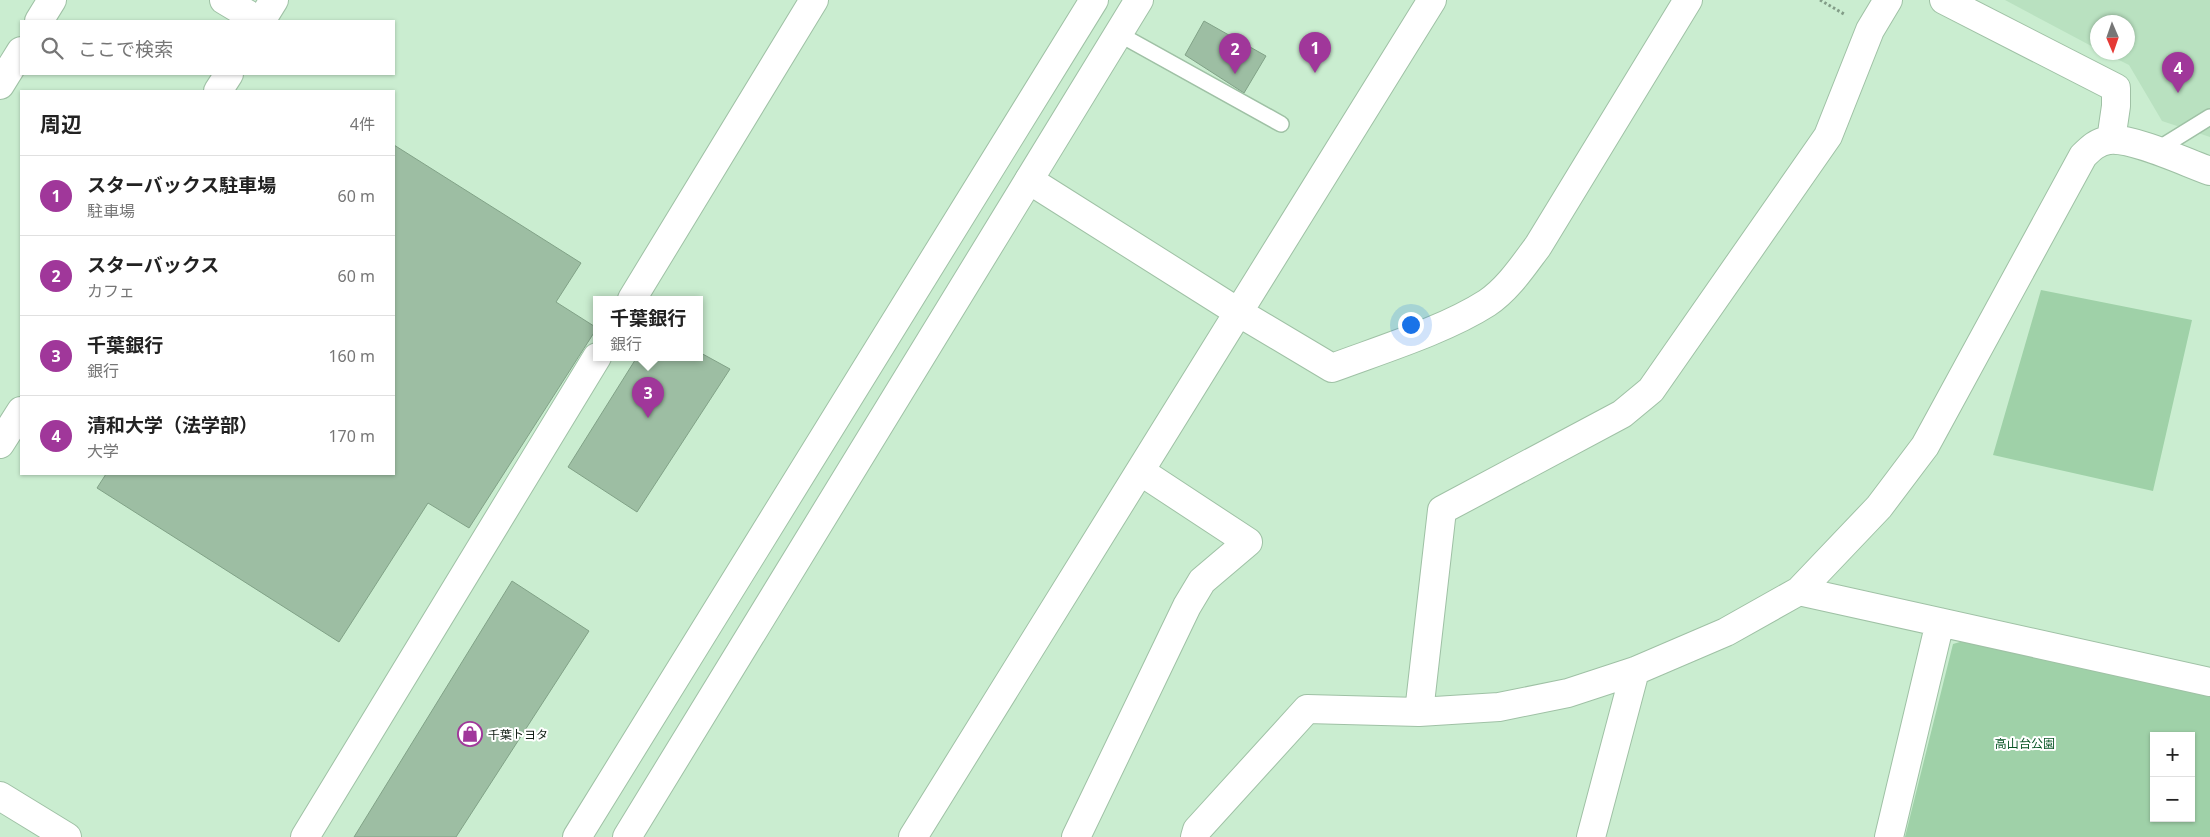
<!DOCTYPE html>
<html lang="ja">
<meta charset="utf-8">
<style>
body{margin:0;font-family:"Noto Sans","Noto Sans JP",sans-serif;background:#f2f2f2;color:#222}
.controls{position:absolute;right:15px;bottom:15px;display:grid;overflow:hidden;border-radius:0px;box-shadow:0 1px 4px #0004}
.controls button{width:45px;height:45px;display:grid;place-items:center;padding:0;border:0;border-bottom:1px solid #e0e0e0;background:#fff;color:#222;font:25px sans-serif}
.compass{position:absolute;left:2090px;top:15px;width:45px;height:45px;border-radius:50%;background:#fff;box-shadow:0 1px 4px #0004;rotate:178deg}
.you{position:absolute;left:1410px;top:324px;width:18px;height:18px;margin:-12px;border:4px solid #fff;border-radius:50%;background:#1a73e8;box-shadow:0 0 0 8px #1a73e833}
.badge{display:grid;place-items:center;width:32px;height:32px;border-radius:50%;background:#a0379a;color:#fff;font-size:16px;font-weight:700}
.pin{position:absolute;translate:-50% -41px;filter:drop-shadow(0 1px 2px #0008)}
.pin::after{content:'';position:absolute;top:26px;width:18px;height:15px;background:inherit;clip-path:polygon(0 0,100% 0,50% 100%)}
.popup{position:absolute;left:593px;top:296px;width:110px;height:65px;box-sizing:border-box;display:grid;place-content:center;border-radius:0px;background:#fff;filter:drop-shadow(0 1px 4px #0005);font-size:16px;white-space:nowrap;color:#767676}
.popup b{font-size:19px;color:#222}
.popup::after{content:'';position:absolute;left:50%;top:100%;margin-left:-10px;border:10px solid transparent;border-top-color:#fff}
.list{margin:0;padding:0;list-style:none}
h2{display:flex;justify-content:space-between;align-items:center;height:65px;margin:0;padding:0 20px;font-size:21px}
h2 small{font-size:16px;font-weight:400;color:#767676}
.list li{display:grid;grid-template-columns:32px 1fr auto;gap:15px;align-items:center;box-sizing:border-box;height:80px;padding:0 20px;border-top:1px solid #e0e0e0}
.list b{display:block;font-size:19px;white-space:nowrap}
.list p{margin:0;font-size:16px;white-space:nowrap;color:#767676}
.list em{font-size:16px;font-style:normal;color:#767676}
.icon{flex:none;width:28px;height:28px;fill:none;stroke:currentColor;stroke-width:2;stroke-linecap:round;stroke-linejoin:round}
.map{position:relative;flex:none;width:2210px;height:837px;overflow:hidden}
.search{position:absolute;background:#fff;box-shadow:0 1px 4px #0004;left:20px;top:20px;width:375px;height:55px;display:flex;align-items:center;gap:12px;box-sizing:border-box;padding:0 18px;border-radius:0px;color:#767676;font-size:19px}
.panel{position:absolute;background:#fff;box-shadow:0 1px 4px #0004;left:20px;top:90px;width:375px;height:385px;border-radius:0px}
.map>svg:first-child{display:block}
.built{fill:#b9e1c0}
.green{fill:#9fd1a8;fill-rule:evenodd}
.building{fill:#9dbea3;stroke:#81a287}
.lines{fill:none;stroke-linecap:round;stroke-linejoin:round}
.service-casing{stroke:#9fc1a5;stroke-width:18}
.minor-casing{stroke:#9fc1a5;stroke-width:30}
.tertiary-casing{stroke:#9fc1a5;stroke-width:30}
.path{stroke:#829c87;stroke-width:3;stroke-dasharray:2.5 2.5;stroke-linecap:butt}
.service{stroke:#fff;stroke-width:15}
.minor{stroke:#fff;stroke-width:28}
.tertiary{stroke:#fff;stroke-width:28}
.labels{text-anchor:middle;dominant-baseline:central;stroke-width:4;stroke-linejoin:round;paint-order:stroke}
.poi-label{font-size:12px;fill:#121f15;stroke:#fff;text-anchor:start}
.park-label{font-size:12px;fill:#095526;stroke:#fff}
</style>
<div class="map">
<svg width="2210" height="837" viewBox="0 0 2210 837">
<rect width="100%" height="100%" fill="#caedd0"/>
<path class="built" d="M2005,0H2210V137L2162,121L2129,65L2105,53L2128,52V22H2098L2097,49Z"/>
<path class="green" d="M2041,290L2192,320L2153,491L1993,455Z
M1977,637L2210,689V837H1905L1953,644ZM2154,736H2191V818H2154Z"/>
<path class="building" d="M1204,21L1266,56L1244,93L1185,55Z
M394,145L581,263L556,302L597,328L469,528L428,503L339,642L97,488L106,474H394Z
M699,352L730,369L637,512L568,467L637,357H699Z
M512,581L589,631L456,837H354Z"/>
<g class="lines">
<defs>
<path id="service" d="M1119,34L1281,124
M2155,151L2210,117"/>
<path id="minor" d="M224,0L259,21
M1944,0L2116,88V106L2111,140
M39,21L52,0
M0,85L21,51
M1029,180L1238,312L1332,368C1380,350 1445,330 1487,303C1508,289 1523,266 1538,246L1688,0
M632,299L814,0
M1799,591L2210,682
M1419,712L1442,510L1622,414L1651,390L1828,136L1870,30L1888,0
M0,796L67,837
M305,837L597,357
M913,837L1432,0
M1076,837L1187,606L1202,581L1248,542L1140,471
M1195,837L1197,830L1307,709L1419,712L1499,707L1568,693L1635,671L1726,632L1799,591L1879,507L1925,446L2083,156C2091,148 2097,142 2109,140C2132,137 2187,163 2210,171
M1591,837L1635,671
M1889,837L1940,622"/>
<path id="tertiary" d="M261,21L274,0
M218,91L229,74
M0,444L21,411
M577,837L1094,0
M627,837L1139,0"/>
</defs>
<use href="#service" class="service-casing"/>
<use href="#minor" class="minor-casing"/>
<use href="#tertiary" class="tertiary-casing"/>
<path class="path" d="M1820,0L1844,14"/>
<use href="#service" class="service"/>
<use href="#minor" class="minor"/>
<use href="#tertiary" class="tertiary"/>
</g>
<defs>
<symbol id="shop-ring" viewBox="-11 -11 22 22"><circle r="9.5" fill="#fff" stroke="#a0379a" stroke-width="1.5"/><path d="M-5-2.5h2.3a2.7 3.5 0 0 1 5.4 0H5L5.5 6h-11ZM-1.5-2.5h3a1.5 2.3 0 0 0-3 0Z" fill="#a0379a"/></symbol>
</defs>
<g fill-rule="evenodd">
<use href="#shop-ring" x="456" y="720" width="28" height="28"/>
</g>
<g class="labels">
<g class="poi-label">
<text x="488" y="734">千葉トヨタ</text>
</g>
<g class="park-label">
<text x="2025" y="743">高山台公園</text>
</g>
</g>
</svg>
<div class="controls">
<button>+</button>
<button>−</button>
</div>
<svg class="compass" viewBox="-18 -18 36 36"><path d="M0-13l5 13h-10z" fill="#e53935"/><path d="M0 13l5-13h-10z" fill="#767676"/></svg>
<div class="you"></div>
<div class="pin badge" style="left:1315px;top:73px">1</div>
<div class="pin badge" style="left:1235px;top:74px">2</div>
<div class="pin badge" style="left:648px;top:418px">3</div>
<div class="popup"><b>千葉銀行</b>銀行</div>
<div class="pin badge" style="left:2178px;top:93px">4</div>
<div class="search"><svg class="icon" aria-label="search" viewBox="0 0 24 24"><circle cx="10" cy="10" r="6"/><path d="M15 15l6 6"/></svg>ここで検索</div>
<section class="panel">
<h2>周辺<small>4件</small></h2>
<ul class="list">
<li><span class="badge">1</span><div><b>スターバックス駐車場</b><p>駐車場</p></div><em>60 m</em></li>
<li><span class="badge">2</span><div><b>スターバックス</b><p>カフェ</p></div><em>60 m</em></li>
<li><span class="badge">3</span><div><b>千葉銀行</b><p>銀行</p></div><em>160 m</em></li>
<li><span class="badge">4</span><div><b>清和大学（法学部）</b><p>大学</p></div><em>170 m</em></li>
</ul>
</section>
</div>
